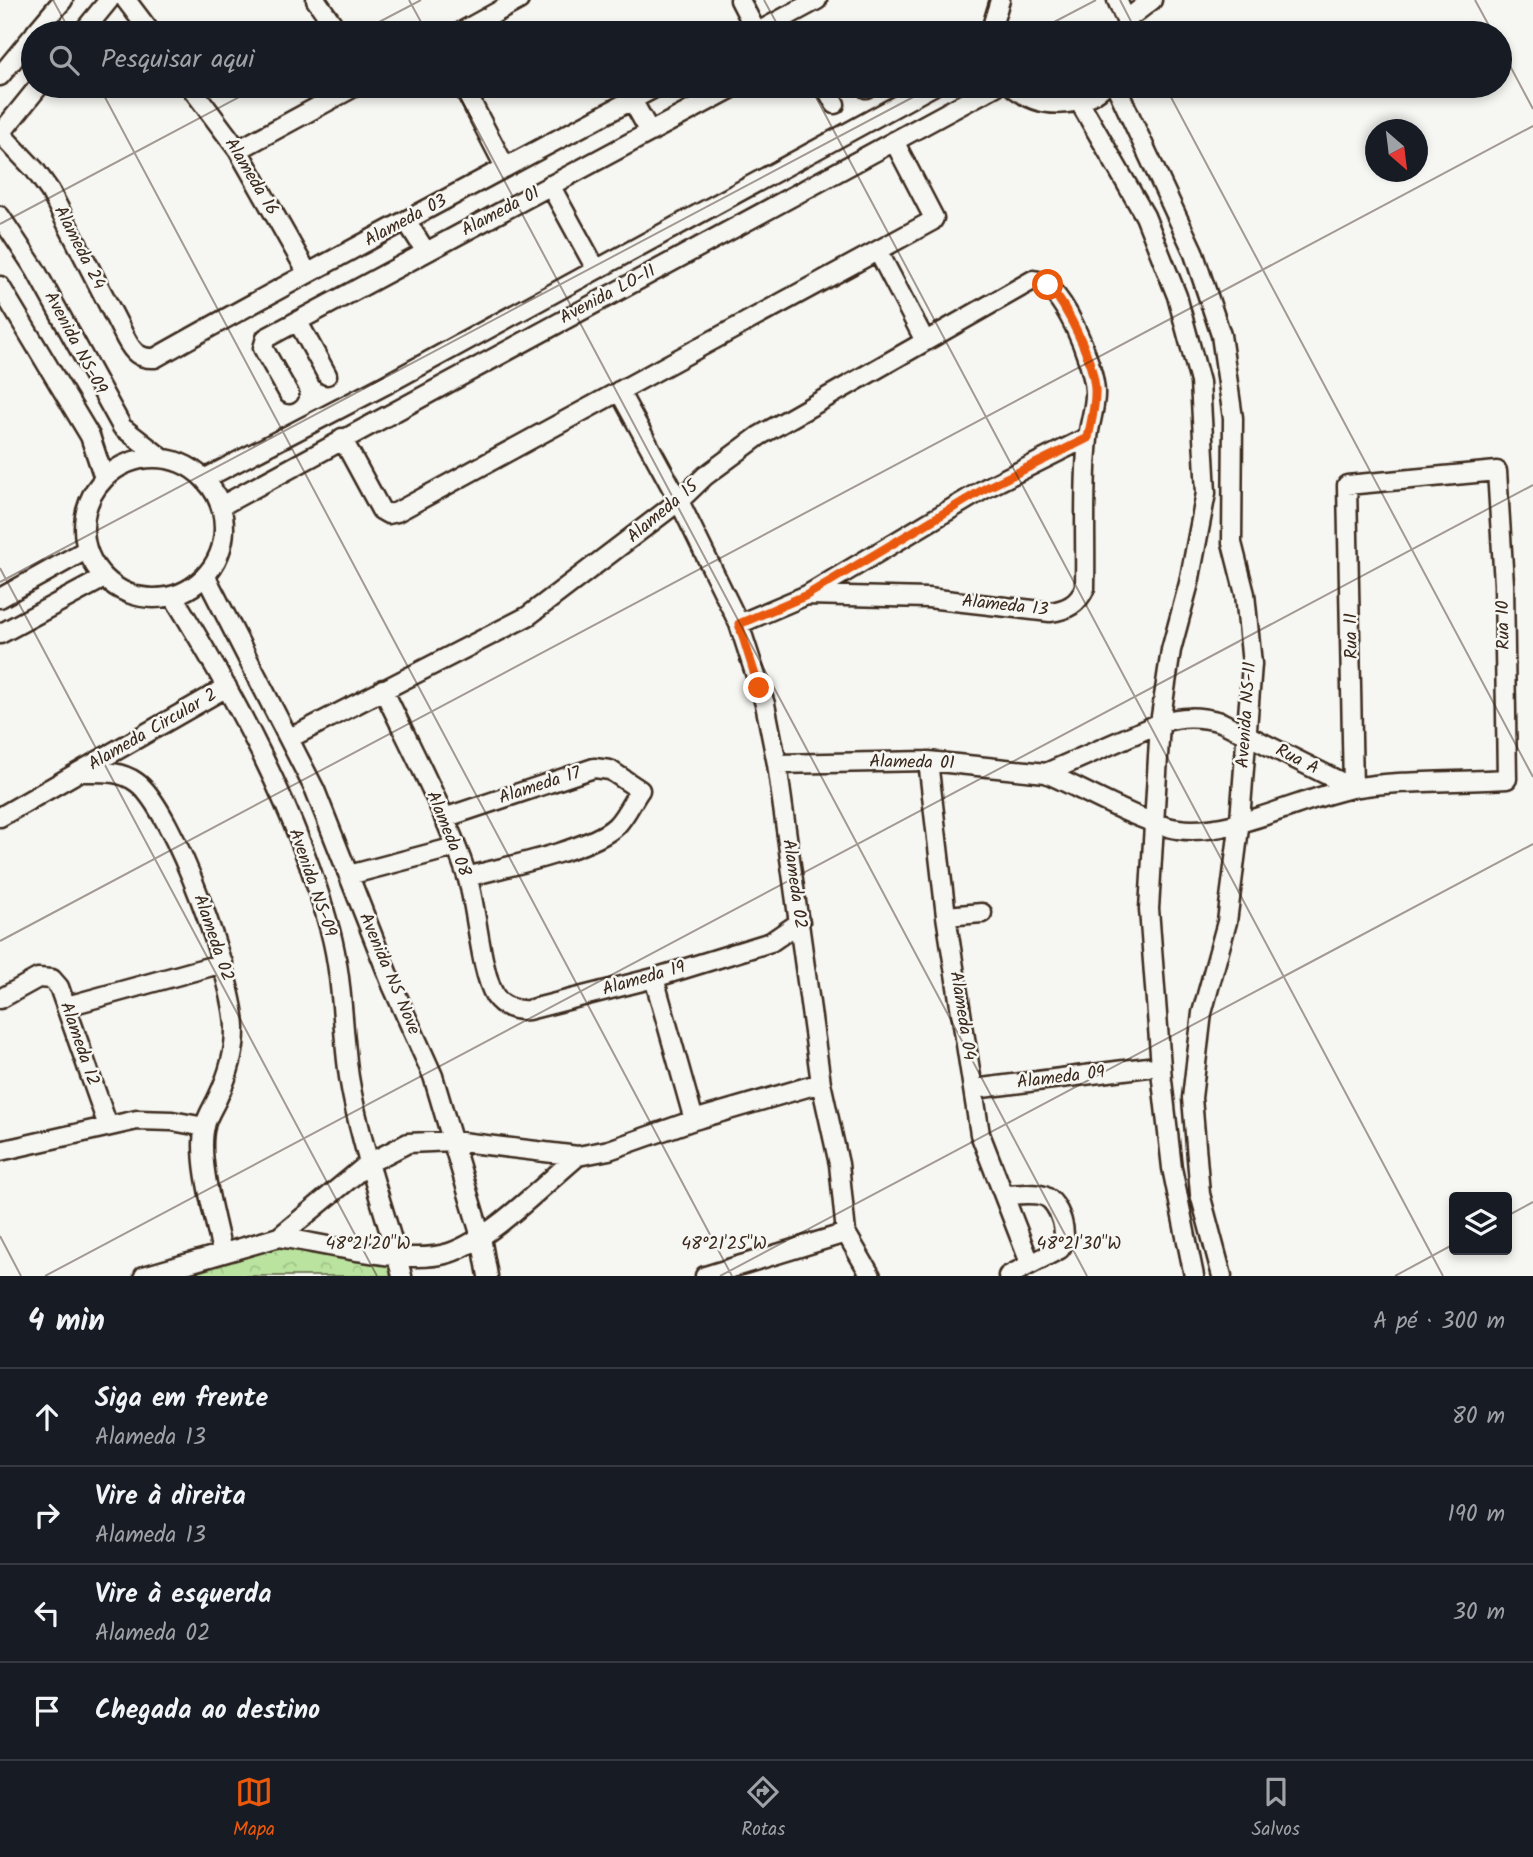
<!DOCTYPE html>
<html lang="pt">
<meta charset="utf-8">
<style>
body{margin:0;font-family:Kalam,sans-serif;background:#242831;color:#f1f3f6}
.controls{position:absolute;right:21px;bottom:21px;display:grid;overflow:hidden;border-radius:7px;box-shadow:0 4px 10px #0003}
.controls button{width:63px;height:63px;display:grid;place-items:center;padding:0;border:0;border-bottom:2px solid #363941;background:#171b24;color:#f1f3f6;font:35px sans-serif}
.compass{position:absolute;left:1365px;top:119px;width:63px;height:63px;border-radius:50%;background:#171b24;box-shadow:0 4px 10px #0003;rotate:152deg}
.stop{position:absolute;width:21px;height:21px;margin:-16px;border:5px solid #ea580c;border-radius:50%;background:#fff}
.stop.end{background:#ea580c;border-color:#fff;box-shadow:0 2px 7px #0008}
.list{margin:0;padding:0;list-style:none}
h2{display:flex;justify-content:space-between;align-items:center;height:91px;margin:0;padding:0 28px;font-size:30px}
h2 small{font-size:23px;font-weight:400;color:#9ea1a6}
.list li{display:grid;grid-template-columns:46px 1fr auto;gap:21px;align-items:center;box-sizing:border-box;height:98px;padding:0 28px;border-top:2px solid #363941}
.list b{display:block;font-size:26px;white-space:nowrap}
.list p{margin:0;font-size:23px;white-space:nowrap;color:#9ea1a6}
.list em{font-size:23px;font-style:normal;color:#9ea1a6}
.icon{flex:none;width:38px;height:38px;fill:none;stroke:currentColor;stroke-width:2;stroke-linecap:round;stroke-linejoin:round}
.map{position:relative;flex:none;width:1533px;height:1276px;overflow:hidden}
.search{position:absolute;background:#171b24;box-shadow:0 4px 10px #0003;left:21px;right:21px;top:21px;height:77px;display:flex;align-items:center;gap:18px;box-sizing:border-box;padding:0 24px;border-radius:38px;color:#9ea1a6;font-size:26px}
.sheet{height:483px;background:#171b24}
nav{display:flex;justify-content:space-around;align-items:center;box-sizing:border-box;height:98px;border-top:2px solid #363941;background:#171b24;font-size:19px;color:#9ea1a6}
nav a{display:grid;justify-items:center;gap:4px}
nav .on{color:#ea580c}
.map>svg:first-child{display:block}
.forest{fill:url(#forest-crowns);stroke:#7a865e;stroke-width:2}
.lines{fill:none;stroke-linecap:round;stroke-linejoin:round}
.minor-casing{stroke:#3b2a1e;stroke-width:23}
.minor{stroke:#f6f6f2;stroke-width:18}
.route{stroke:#ea580c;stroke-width:9}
.ticks{fill:none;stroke:#3b2a1e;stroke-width:2;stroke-opacity:0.45}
.labels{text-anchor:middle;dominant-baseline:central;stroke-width:5;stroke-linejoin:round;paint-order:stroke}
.street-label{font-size:18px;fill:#3b2a1e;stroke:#f6f6f2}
.ticks-label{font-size:18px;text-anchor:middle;fill:#3b2a1e;stroke:#f6f6f2;stroke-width:5;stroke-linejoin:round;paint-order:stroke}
</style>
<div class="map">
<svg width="1533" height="1276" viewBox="0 0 1533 1276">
<defs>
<pattern id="forest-crowns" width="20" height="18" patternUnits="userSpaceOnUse" patternTransform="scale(1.75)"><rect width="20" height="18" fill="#bae39f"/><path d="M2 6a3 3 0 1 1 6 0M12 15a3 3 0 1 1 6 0" fill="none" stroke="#a1c388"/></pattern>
</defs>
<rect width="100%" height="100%" fill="#f6f6f2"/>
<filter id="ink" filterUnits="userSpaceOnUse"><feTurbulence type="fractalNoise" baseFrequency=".0143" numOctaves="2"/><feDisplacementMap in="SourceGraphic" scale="14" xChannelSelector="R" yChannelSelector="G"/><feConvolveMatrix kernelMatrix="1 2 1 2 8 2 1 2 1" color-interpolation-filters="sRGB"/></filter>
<g filter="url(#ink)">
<path class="forest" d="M277,1248L387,1259L393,1276H185Z"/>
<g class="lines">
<defs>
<path id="minor" d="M126,0L151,33
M316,0L339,33
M740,0L757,33
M1117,0L1126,20V33
M1126,20L1152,0
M35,33L63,0
M82,33L109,0
M459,33L519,0
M756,33L817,0
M990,33L1000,0
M0,76L33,36
M190,86L238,150L307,272
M463,86L505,167
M825,86L835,104
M865,86L866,88
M1012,86C1038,109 1078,110 1104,86
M1116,86L1193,251L1221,335L1233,418L1232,543L1245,594L1252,664L1240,820L1227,922L1202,1013L1192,1098L1200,1194L1222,1276
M632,100L650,132
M1079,101L1145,216L1177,296L1200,382L1206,493L1189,583L1171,650L1160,723L1149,909L1162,1080L1172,1168L1194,1276
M0,133L35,170L50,191L126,339C133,352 139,359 155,358C321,264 490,176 658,86
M1,133L39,86
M238,150L356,86
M550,185L596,269
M0,216L35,269L122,427L162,458
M407,222L426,252
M878,251L925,341
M0,286L90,436L104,478
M298,322L327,375
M619,391L679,501L739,624L765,704L777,764L821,1083L839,1164L846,1233L871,1276
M289,394L263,348L266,338L736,86
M342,438L381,510L388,514L397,512L932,221L934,218L894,141
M84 528a70 70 0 1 1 140 0a70 70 0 1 1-140 0Z
M204,479L385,385L933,86
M221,506L996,86
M206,577L315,790L392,985L433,1076L481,1237L488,1276
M173,596C237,700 297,811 330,930C343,978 342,1028 349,1077C360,1145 385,1210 402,1276
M0,598L86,550
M739,624L807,595L986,488L1088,437
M0,634L104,578
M383,689C412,750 445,811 467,876C477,908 480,970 495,996C502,1007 516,1011 528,1010L654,978L771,942L800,922
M290,738L528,616L679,501L705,476L759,436L1033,280C1062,281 1094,365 1095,391C1096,407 1089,423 1088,439C1083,488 1086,539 1085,588C1078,604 1067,610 1050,612L928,598L807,595
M928,761L946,916L980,1134L1030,1263
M777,764L928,761L1046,773
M79,772C99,772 119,770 136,782C173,807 236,984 235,1030C235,1054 228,1076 218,1097C214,1106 207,1116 205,1126C197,1159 215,1218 222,1252
M1353,788L1221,722C1198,716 1182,716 1160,723L1046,773C1080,788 1143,824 1178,829C1229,837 1301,798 1353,788C1398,780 1460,782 1507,779L1504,584L1497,471L1347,485L1353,788
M0,817L227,687
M444,818L594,768L610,770L640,790C632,801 626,816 616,826C591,850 503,867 467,877
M349,875L455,847
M946,916L982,913
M654,978L694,1120
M0,999L38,978L52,979L59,987L108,1126
M67,1006L223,963
M974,1089L1148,1067
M0,1151L137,1120L172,1121L205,1127
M578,1156C544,1184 490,1240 449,1253C407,1266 324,1244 279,1237L369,1163L408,1143L453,1141L578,1156L609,1150L694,1120L821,1083
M1004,1195C1016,1195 1033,1192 1044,1196C1060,1202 1070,1237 1060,1249L1008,1276
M144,1276L279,1237
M705,1276L846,1233"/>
</defs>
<use href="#minor" class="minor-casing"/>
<use href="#minor" class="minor"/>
</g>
</g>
<g class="lines" filter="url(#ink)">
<path class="route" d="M759,688L739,624L807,595L986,488L1088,438C1091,422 1096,405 1095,389C1093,359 1067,306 1048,285"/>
</g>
<path class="ticks" d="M53,0L71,33M409,0L427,33M764,0L782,33M1120,0L1137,33M1475,0L1493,33M358,33L421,0M1033,33L1096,0M1500,47L1533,109M99,86L732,1276M454,86L1087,1276M810,86L1443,1276M1165,86L1533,777M0,224L260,86M0,568L377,1276M0,582L934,86M0,941L1533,126M1507,1216L1533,1202M0,1236L21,1276M45,1276L1533,485M720,1276L1533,844M1395,1276L1454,1244"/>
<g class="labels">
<g class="street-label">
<text transform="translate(251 177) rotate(59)">Alameda 16</text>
<text transform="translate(501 212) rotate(-28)">Alameda 01</text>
<text transform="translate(406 221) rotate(-28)">Alameda 03</text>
<text transform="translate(79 248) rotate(63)">Alameda 24</text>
<text transform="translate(608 295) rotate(-28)">Avenida LO-11</text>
<text transform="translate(75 343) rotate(62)">Avenida NS-09</text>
<text transform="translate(663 512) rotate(-40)">Alameda 15</text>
<text transform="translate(1005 606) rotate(6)">Alameda 13</text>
<text transform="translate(1504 625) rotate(-91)">Rua 10</text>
<text transform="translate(1352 636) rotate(-91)">Rua 11</text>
<text transform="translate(1247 715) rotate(-86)">Avenida NS-11</text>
<text transform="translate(153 730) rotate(-30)">Alameda Circular 2</text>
<text transform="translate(1297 760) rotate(27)">Rua A</text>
<text transform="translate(912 763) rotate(1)">Alameda 01</text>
<text transform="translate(540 786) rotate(-18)">Alameda 17</text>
<text transform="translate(448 834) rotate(68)">Alameda 08</text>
<text transform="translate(312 883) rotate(71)">Avenida NS-09</text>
<text transform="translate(794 884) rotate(82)">Alameda 02</text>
<text transform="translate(213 938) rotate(71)">Alameda 02</text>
<text transform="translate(389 974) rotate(67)">Avenida NS Nove</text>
<text transform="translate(644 979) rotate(-16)">Alameda 19</text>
<text transform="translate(962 1016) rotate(81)">Alameda 04</text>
<text transform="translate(79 1044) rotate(71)">Alameda 12</text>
<text transform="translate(1061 1078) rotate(-7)">Alameda 09</text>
</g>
</g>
<g class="ticks-label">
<text x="368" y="1249">48°21'20"W</text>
<text x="724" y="1249">48°21'25"W</text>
<text x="1079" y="1249">48°21'30"W</text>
</g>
</svg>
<div class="controls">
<button><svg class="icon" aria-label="layers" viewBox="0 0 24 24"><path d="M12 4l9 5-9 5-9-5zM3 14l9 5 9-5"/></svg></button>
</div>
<svg class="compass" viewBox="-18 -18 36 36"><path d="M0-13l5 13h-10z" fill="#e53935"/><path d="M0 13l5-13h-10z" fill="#9ea1a6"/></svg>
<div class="stop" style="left:1048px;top:285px"></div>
<div class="stop end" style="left:759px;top:688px"></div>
<div class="search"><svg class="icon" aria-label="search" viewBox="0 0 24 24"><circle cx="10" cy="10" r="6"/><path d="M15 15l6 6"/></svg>Pesquisar aqui</div>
</div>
<section class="sheet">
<h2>4 min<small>A pé · 300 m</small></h2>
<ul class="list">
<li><svg class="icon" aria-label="ahead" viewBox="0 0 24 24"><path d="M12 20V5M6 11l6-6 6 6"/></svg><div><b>Siga em frente</b><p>Alameda 13</p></div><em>80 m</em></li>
<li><svg class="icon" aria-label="right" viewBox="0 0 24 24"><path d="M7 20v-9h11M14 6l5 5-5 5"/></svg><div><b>Vire à direita</b><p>Alameda 13</p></div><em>190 m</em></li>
<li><svg class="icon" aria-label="left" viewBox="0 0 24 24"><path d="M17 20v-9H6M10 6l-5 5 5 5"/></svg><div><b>Vire à esquerda</b><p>Alameda 02</p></div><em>30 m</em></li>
<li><svg class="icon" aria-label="arrive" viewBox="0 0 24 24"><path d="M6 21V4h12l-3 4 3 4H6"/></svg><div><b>Chegada ao destino</b></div></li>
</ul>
</section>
<nav>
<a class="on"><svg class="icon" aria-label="map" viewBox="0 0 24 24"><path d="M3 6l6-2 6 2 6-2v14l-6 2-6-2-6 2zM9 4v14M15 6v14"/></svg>Mapa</a>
<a><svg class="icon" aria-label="directions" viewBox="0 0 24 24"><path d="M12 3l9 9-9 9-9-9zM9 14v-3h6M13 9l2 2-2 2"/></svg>Rotas</a>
<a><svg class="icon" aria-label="saved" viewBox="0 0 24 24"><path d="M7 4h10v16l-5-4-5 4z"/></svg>Salvos</a>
</nav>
